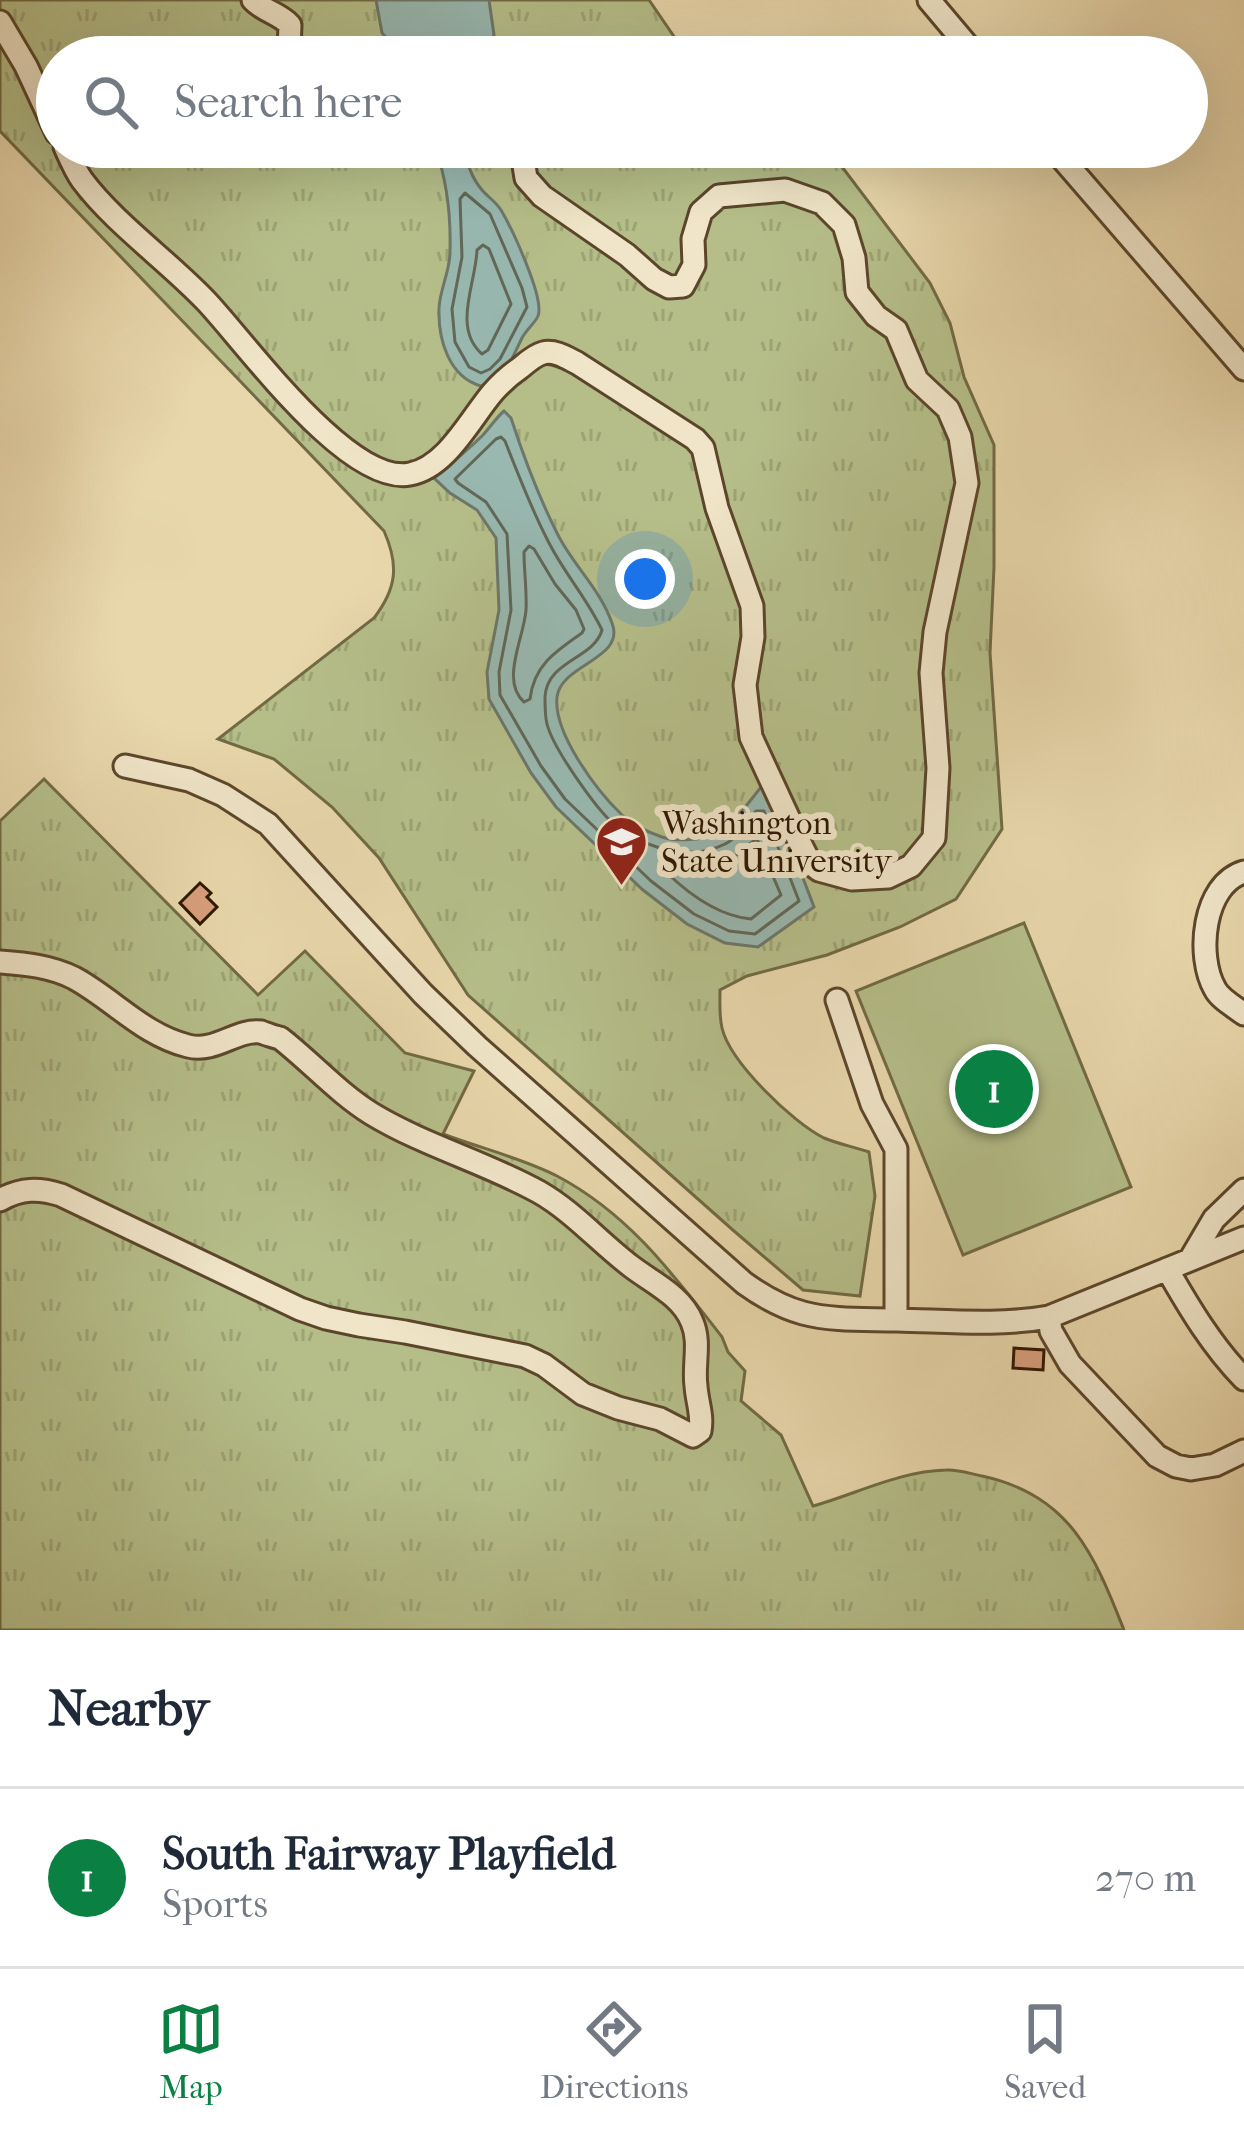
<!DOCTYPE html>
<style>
body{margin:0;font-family:"IM FELL French Canon",serif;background:#f2f2f3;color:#1f2937}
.you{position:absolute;left:645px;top:579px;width:42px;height:42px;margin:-30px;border:9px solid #fff;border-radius:50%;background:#1a73e8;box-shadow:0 0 0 18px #1a73e833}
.badge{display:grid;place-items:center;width:78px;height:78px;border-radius:50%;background:#0b8043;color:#fff;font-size:39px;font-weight:700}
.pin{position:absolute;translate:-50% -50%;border:6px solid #fff;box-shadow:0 3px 12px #0006}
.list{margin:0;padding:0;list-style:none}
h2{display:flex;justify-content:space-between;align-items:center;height:156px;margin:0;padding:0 48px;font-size:51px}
h2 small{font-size:39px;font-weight:400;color:#747a83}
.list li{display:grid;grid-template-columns:78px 1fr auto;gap:36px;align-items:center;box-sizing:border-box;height:180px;padding:0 48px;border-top:3px solid #e0e1e3}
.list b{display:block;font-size:45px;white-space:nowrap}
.list p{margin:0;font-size:39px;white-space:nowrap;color:#747a83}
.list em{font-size:39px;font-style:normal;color:#747a83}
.icon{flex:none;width:66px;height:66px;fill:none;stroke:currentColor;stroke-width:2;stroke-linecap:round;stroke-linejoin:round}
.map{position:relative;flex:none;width:1244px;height:1630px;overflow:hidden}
.search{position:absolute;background:#fff;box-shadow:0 12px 48px #0002;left:36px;right:36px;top:36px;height:132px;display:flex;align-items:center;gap:30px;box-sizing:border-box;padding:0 42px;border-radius:66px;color:#747a83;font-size:45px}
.sheet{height:336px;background:#fff}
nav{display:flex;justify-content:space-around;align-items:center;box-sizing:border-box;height:168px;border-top:3px solid #e0e1e3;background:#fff;font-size:33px;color:#747a83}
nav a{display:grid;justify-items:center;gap:6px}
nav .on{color:#0b8043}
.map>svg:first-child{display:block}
.grass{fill:url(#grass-tufts);stroke:#716a44;stroke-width:3}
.pitch{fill:#b5be89;stroke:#716a44;stroke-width:3}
.water{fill:#98b8b0;stroke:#6d776a;stroke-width:3}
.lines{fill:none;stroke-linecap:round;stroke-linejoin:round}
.shore{stroke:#626758;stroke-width:3}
.building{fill:#d89f7c;stroke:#2d1600;stroke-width:3}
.minor-casing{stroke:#5c462b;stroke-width:27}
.minor{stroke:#f0e5c8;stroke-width:21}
.labels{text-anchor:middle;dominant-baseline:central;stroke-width:12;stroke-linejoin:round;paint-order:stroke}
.poi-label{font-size:33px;fill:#2d1600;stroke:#f0e5c8;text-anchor:start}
</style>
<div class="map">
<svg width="1244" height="1630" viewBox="0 0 1244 1630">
<defs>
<pattern id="grass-tufts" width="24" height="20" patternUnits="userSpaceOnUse" patternTransform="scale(3)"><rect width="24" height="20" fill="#b5be89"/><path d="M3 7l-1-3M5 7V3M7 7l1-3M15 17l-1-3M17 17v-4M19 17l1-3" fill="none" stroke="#9ca374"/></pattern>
</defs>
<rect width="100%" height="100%" fill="#e8d7ab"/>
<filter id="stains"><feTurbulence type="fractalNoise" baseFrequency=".00167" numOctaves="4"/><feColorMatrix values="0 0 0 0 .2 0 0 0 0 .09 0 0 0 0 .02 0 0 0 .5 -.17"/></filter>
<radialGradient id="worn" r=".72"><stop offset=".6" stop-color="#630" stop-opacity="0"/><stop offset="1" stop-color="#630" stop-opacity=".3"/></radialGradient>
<path class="grass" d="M0,0H649L688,57H57V147H827L930,283L950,323L964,377L994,445V567L990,653L1002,829L956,899L900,927L827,955L747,976L720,990C720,1003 719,1015 722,1028C730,1062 792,1122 824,1138C838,1144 855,1147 869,1152L875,1196L860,1296L803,1290L734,1231L468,995L379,858L332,807L274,759L218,739L374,618C397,588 399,565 384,531L0,131Z
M44,779L258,995L305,951L405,1053L474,1071L443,1134C480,1148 522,1158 557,1176C629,1214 673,1274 722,1337L728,1352L745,1371L741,1401L781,1435L813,1506C856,1494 900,1471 946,1470C958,1469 971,1474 982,1476C1070,1495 1094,1554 1124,1630H0V821Z"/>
<path class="pitch" d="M1024,923L1131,1187L963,1255L856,991Z"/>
<path class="water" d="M376,0H489L494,35L480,57H405L382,33Z
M435,147H464C467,163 471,177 482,190C488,197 496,202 501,210C511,227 545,298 538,316C535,323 526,330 522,338C509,364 509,373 481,386C449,377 438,340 439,308C440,289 450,271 450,252C451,216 447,180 435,147Z
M504,411L511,418C524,458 540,500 559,537C575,567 601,591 612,623C626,659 561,664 557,697C553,733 597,791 622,815C630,824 650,833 662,837C677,842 701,840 716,834C731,829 754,795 766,781L814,907L758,947L725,943L687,924L643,890L556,807L531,773L489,699L487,672L499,610L496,538L477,510L450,493L434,478C451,464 468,450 483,435C491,426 496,418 504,411Z"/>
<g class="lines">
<path class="shore" d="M465,193L490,214L522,288L527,307L500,359L490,369L481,373L469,367L455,342L452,309L462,257L460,199Z
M483,245L489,249L511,304L488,350L482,354C452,328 476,283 477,250Z
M501,437L505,441C518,474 531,508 547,539C563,572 587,598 602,630C594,659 547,660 545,697C545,704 545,717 547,724C553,748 600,816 620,829C649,849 691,861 725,844C737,839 747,821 756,811H764L799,901L755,934L729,931L694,914L651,881L565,799L541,766L500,695L499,672L511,610L507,534L486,502L458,483L455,479L496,439Z
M529,546L534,549L555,584L576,610L584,629L582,633C556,651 534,665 530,699L524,702C500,681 524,638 526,610C527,591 524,571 524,552Z
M757,839L781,895L751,919C718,916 690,895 667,873L671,866C691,866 715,867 733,857C743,852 748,843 757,839Z"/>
</g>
<path class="building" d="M200,883L211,893L207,897L217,907L200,924L180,903Z
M1014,1348L1044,1350L1043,1370L1013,1368Z"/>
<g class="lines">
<defs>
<path id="minor" d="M253,0C263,11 279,13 290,25L289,50L292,57
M929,0L977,57
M0,22L26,66L57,133
M65,147C70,158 75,170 82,180C114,223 168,261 206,301C245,342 348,486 410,474C447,467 470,419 493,392C501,383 510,375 520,368C526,363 535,355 543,353C555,350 567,358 577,363L695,439L703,448L717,508L752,606L753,637L745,685L751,737L800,843L810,863L819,870L852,879L888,877L911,866L934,838L938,768L931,673L935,632L967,483L960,437L948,409L917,380L896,330L876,316L857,292L854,258L844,225L822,203L785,190L719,196L701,212L693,239L694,265L683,286L669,287L654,279L627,255L542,196L526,178L521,147
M1052,147L1244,369
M125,766L189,780L223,795L268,824L423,994L477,1046L744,1283C762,1296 781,1307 803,1313C833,1321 866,1319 897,1320C948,1321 999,1326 1049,1317L1244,1238
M1244,872C1203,884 1196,956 1215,989C1220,999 1235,1007 1244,1014
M0,962C26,964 50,966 74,978C113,999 143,1035 188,1046C215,1053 236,1029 261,1032C263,1033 278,1038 280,1038C311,1062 338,1093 372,1114C425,1146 485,1162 539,1192C574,1212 600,1243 632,1267C653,1283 682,1296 692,1322C701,1342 693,1365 696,1386C697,1402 703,1415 700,1431L693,1436L660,1419L618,1408L583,1394L544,1365L525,1356L405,1332L359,1325L326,1318L300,1309L61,1195C39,1188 21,1188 0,1200
M837,1000L872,1104L896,1149V1320
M1191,1258L1214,1219L1244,1190
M1167,1269C1190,1309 1212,1346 1244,1379
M1049,1317L1051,1331L1070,1364L1157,1456L1176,1466L1191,1469L1215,1465L1244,1451"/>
</defs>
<use href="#minor" class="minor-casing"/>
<use href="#minor" class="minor"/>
</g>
<defs>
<symbol id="university-pin" viewBox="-11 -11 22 30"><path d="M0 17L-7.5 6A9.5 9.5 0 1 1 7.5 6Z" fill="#8f2418" stroke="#f0e5c8"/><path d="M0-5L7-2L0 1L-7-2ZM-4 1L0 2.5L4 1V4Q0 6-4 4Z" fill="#fff"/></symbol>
</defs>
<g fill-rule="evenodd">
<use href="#university-pin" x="592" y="812" width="59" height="81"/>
</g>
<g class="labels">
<g class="poi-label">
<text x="661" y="823">Washington<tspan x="661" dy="38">State University</tspan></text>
</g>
</g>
<rect width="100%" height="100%" filter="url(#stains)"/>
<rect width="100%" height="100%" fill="url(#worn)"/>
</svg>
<div class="you"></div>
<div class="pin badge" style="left:994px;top:1089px">1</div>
<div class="search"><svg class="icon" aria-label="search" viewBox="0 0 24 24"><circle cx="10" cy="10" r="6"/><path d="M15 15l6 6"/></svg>Search here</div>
</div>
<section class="sheet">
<h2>Nearby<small></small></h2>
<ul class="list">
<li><span class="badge">1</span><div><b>South Fairway Playfield</b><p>Sports</p></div><em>270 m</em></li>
</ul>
</section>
<nav>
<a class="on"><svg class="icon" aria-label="map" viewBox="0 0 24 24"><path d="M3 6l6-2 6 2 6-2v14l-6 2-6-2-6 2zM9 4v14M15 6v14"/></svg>Map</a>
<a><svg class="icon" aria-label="directions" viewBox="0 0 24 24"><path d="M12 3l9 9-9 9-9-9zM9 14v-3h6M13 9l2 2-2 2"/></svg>Directions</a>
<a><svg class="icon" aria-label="saved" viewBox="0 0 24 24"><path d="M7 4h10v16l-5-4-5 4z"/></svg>Saved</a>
</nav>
